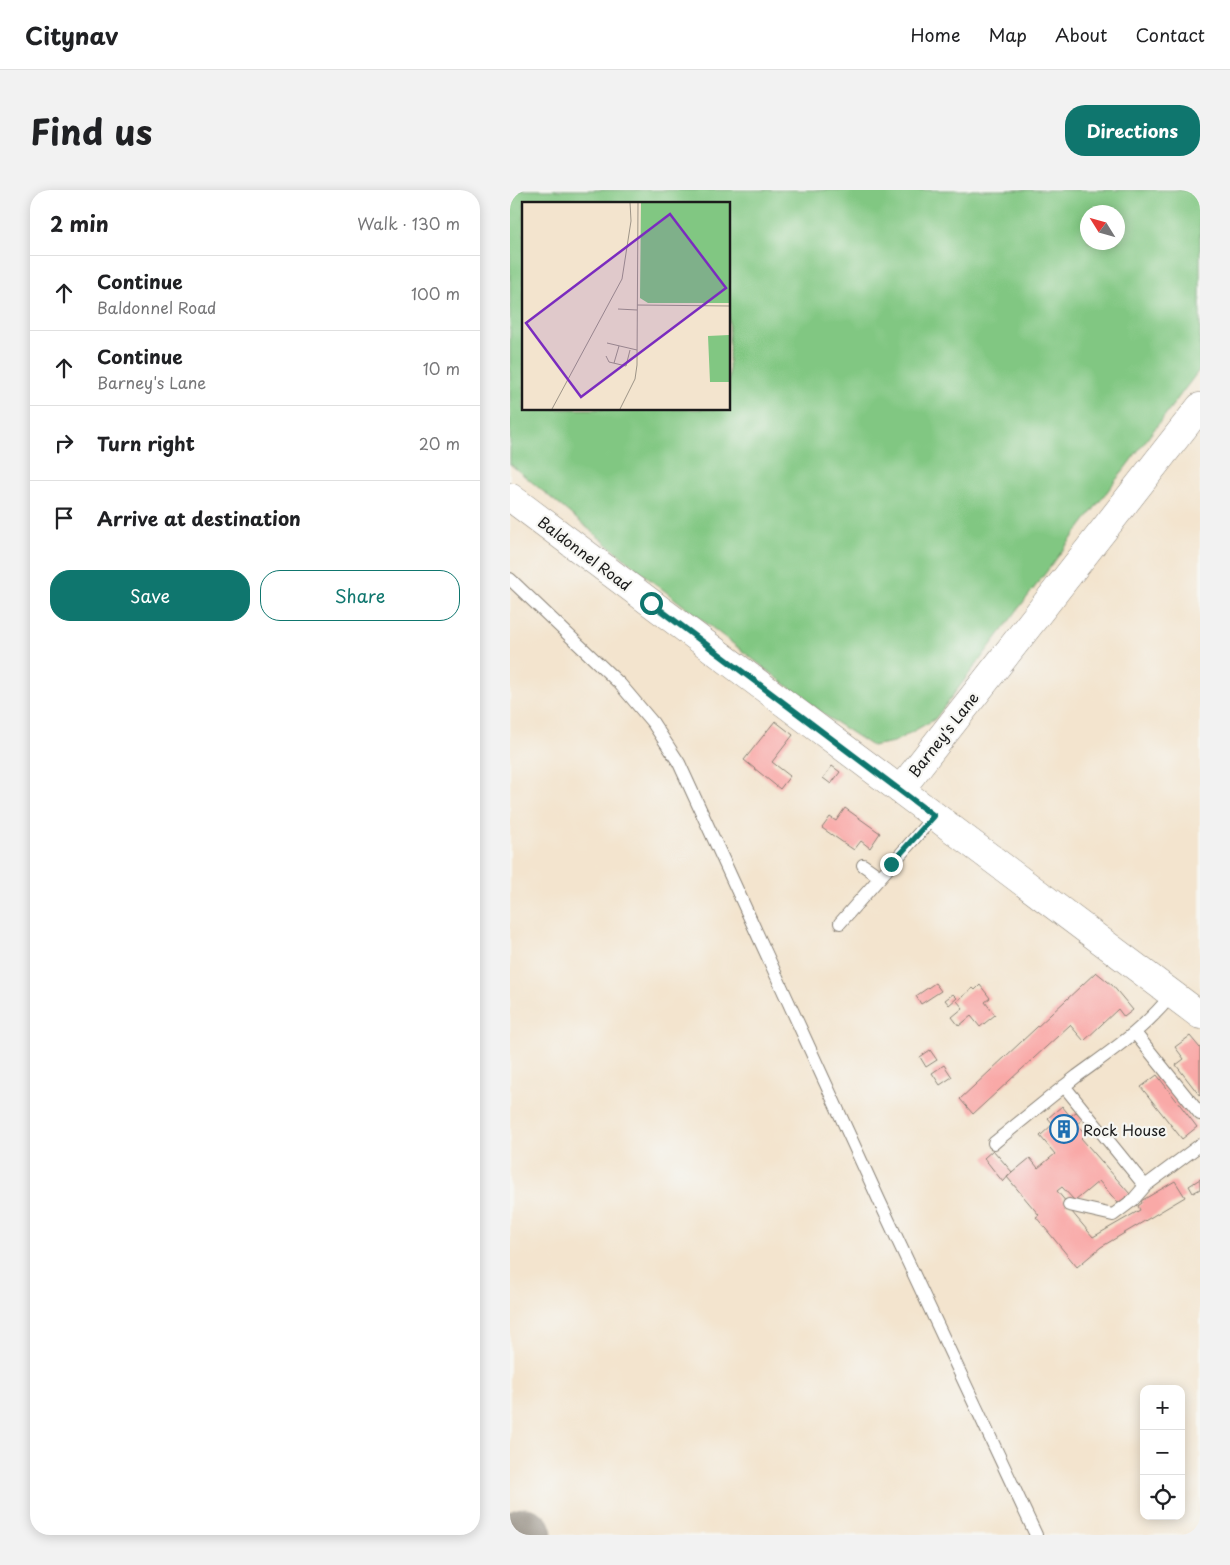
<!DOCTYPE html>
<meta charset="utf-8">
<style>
body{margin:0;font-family:"Playpen Sans",sans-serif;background:#f2f2f2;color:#202124}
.controls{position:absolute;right:15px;bottom:15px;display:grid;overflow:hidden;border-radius:10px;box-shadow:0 2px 12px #0003}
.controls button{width:45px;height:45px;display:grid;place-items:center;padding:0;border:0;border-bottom:1px solid #e0e0e0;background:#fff;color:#202124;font:25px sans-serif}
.compass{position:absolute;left:570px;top:15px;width:45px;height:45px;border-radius:50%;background:#fff;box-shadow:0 2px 12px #0003;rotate:307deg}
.stop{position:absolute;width:15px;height:15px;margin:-11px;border:4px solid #0f766e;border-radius:50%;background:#fff}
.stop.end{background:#0f766e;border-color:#fff;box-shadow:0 1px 5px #0008}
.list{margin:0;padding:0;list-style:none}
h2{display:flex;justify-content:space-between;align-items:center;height:65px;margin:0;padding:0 20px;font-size:21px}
h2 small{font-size:16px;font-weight:400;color:#757577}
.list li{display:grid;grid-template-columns:32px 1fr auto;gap:15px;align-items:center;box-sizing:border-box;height:75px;padding:0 20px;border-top:1px solid #e0e0e0}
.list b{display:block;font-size:19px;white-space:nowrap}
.list p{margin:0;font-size:16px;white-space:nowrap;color:#757577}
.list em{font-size:16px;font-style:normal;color:#757577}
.actions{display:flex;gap:10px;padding:15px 20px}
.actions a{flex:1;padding:11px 0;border:1px solid #0f766e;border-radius:20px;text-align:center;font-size:18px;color:#0f766e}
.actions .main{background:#0f766e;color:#fff}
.icon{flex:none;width:28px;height:28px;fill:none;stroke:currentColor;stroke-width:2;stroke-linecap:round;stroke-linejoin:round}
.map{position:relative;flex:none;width:690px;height:1345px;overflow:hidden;border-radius:20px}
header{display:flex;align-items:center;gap:30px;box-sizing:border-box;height:70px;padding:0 25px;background:#fff;border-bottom:1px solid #e0e0e0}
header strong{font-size:24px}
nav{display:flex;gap:28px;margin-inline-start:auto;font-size:18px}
.intro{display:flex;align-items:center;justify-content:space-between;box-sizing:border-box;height:120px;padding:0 30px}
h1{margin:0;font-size:35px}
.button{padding:12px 22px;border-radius:20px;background:#0f766e;color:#fff;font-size:18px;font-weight:700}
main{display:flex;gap:30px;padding:0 30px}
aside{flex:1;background:#fff;border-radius:20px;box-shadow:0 2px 12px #0003}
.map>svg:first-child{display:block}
.green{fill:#81c782;stroke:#4e724f;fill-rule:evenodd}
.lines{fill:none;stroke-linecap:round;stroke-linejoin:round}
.taxiway{stroke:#888075;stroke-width:55}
.building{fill:#f9a9a7}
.service-casing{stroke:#888075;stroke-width:14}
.tertiary-casing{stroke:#888075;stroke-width:29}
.service{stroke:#fff;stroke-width:12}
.tertiary{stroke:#fff;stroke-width:28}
.route{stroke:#0f766e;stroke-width:6}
.labels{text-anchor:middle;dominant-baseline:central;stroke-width:4.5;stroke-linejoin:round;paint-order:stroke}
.street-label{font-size:15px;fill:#1c1c1c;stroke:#f6f6f2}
.poi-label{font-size:15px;fill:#1c1c1c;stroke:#f6f6f2;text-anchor:start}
.inset-road{fill:none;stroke:#9d9487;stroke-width:1}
.view{fill:#7b2cbf;fill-opacity:0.15;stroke:#7b2cbf;stroke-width:2.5}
.inset-edge{fill:none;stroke:#1c1c1c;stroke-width:2.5}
</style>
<header>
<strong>Citynav</strong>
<nav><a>Home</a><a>Map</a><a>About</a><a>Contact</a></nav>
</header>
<div class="intro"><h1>Find us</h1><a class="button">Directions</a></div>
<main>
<aside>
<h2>2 min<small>Walk · 130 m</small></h2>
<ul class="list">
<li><svg class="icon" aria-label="ahead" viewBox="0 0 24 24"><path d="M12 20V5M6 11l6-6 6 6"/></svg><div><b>Continue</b><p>Baldonnel Road</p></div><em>100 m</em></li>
<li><svg class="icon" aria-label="ahead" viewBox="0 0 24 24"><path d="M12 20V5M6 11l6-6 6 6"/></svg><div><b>Continue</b><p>Barney's Lane</p></div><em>10 m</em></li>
<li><svg class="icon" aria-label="right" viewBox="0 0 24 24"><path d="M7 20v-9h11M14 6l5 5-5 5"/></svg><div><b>Turn right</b></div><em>20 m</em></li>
<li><svg class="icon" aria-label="arrive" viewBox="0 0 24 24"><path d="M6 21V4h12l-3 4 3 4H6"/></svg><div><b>Arrive at destination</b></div></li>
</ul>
<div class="actions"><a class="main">Save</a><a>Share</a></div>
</aside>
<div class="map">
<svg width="690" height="1345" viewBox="0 0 690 1345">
<rect width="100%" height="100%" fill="#f6f6f2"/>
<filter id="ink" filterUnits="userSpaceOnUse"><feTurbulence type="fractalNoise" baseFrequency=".02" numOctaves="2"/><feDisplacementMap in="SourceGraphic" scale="10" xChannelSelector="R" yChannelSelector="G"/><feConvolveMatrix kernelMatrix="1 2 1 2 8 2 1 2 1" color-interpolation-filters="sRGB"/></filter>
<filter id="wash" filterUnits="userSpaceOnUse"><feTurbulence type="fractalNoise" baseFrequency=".0096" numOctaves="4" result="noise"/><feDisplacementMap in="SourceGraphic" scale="20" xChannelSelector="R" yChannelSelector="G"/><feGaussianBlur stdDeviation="1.12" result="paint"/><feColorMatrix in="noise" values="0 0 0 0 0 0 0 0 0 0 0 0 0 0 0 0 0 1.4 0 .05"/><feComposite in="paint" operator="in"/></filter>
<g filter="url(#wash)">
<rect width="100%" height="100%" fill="#f3e4ce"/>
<path class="green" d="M0,0H690V179L425,529L384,552L362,556L319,528L138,388L0,274ZM14,14H219V219H14ZM578,22H608V52H578Z"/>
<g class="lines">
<path class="taxiway" d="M14,1345H15"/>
</g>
<g id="blocks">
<path class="building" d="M265,531L283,545L262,572L280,586L270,599L234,570Z
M322,576L330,582L321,594L313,588Z
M335,618L370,643L360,658L351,651L344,660L312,638L320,627L326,631Z
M586,782L602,795L623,820L614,827L608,819L574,851L560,835L463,924L450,909Z
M425,793L431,801L411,814L406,806Z
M470,795L480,808L475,812L485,825L470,837L461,826L449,836L442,827L453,818L447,811L463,798L465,800Z
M443,804L447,808L439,815L435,810Z
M680,846L690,858V906L666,875L674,869L665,857Z
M420,860L427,870L416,877L410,867Z
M434,875L442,887L430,895L422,883Z
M647,885L687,937L672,949L631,897Z
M552,916L560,926L566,922L573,929L567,934L575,944L571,948L620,1004L608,1013L589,991L565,1011L552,997L547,1001L557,1013L556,1015L583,1047L630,1020L628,1016L632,1013L631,1011L665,991L675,1007L591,1057L567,1077L526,1027L529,1025L497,987L520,968L528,978L545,964L530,946L543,934L538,928Z
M483,960L502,982L493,992L474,968Z
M690,989V999L683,1003L679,996Z"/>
</g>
</g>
<g filter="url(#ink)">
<use href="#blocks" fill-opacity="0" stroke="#888075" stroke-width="1"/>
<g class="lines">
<defs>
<path id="service" d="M0,389L110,494L143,533L169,573L369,1010L526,1345
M353,675L370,687
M330,733L424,626
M625,843L690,924
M554,896L635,996
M484,953C511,931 539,908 567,886C601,861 636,838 662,804
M559,1015L603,1025L623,1010L635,996L690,955"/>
<path id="tertiary" d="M0,307L690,825
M390,600L690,217"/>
</defs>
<use href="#service" class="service-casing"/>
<use href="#tertiary" class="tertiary-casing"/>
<use href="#service" class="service"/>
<use href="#tertiary" class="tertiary"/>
</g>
</g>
<g class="lines" filter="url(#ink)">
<path class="route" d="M141,413L424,626L381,674"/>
</g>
<defs>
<symbol id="building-ring" viewBox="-11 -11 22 22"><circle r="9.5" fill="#f6f6f2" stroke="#1f6fb2" stroke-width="1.5"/><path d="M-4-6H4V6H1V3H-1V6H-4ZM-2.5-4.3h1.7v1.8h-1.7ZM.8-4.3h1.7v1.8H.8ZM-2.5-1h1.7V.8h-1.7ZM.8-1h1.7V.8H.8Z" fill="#1f6fb2"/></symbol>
</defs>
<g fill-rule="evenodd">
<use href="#building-ring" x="538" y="923" width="32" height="32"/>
</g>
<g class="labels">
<g class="street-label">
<text transform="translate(75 363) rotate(37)">Baldonnel Road</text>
<text transform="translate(433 544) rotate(-52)">Barney's Lane</text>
</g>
<g class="poi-label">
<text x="573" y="939">Rock House</text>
</g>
</g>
<g transform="translate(12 12)">
<rect width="208" height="208" fill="#f3e4ce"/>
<path d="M119,0H207V101H126L118,96ZM207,133V180H188L186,134Z" fill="#81c782"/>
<path class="inset-road" d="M115,103L208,104M96,107L115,108M85,141L115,148M84,154L87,160L104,164L108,148M92,161L97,144M30,207L100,77L109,19L108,0M98,207L113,177L115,163L116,0"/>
<path class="view" d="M148,12L204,86L59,195L4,121Z"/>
<rect width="208" height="208" class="inset-edge"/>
</g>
</svg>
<div class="controls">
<button>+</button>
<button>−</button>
<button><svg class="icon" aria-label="locate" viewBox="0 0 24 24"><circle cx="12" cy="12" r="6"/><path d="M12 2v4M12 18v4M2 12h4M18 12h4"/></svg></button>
</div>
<svg class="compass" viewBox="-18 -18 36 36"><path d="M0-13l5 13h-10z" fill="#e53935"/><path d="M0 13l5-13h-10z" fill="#757577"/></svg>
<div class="stop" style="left:141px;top:413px"></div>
<div class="stop end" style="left:381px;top:674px"></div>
</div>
</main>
